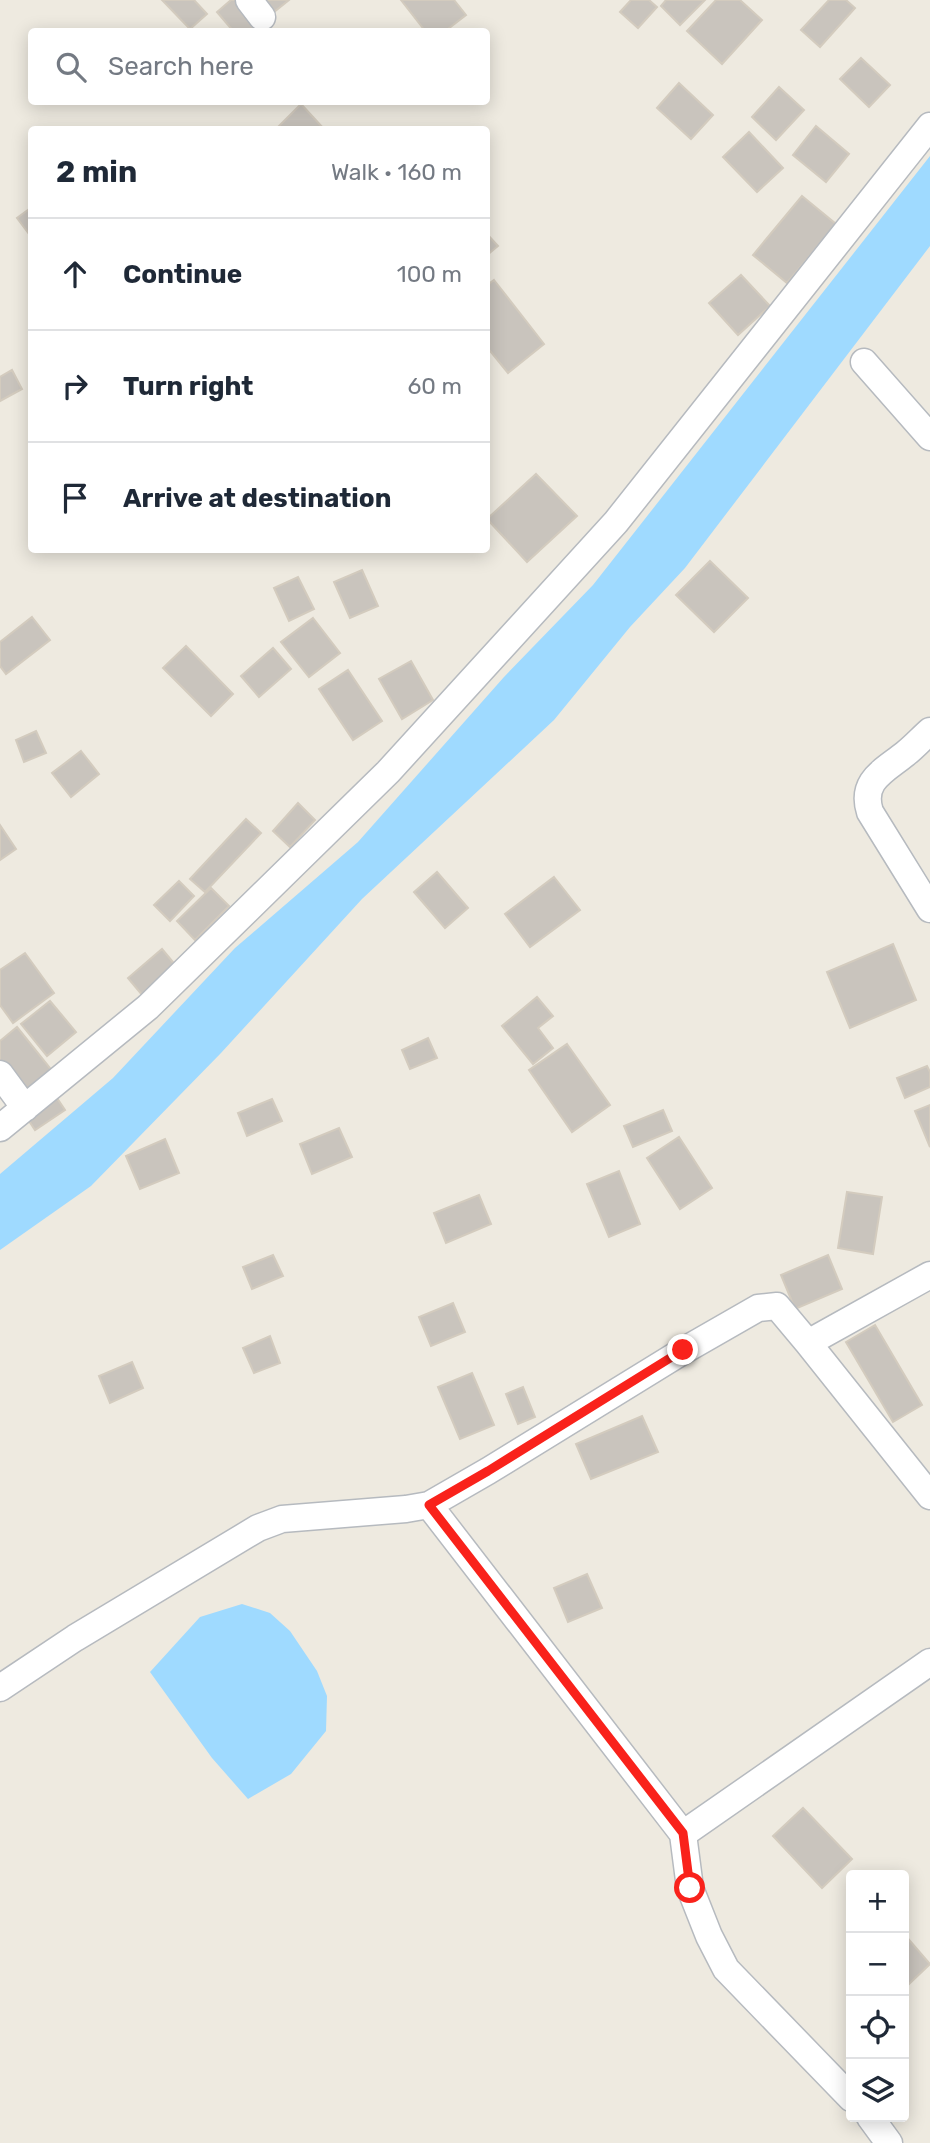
<!DOCTYPE html>
<meta charset="utf-8">
<style>
body{margin:0;font-family:Rubik,sans-serif;background:#f2f2f3;color:#1f2937}
.controls{position:absolute;right:21px;bottom:21px;display:grid;overflow:hidden;border-radius:7px;box-shadow:0 4px 18px #0003}
.controls button{width:63px;height:63px;display:grid;place-items:center;padding:0;border:0;border-bottom:2px solid #e0e1e3;background:#fff;color:#1f2937;font:35px sans-serif}
.stop{position:absolute;width:21px;height:21px;margin:-16px;border:5px solid #f9221b;border-radius:50%;background:#fff}
.stop.end{background:#f9221b;border-color:#fff;box-shadow:0 2px 7px #0008}
.list{margin:0;padding:0;list-style:none}
h2{display:flex;justify-content:space-between;align-items:center;height:91px;margin:0;padding:0 28px;font-size:30px}
h2 small{font-size:23px;font-weight:400;color:#747a83}
.list li{display:grid;grid-template-columns:46px 1fr auto;gap:21px;align-items:center;box-sizing:border-box;height:112px;padding:0 28px;border-top:2px solid #e0e1e3}
.list b{display:block;font-size:26px;white-space:nowrap}
.list em{font-size:23px;font-style:normal;color:#747a83}
.icon{flex:none;width:38px;height:38px;fill:none;stroke:currentColor;stroke-width:2;stroke-linecap:round;stroke-linejoin:round}
.map{position:relative;flex:none;width:930px;height:2143px;overflow:hidden}
.search{position:absolute;background:#fff;box-shadow:0 4px 18px #0003;left:28px;top:28px;width:462px;height:77px;display:flex;align-items:center;gap:18px;box-sizing:border-box;padding:0 24px;border-radius:7px;color:#747a83;font-size:26px}
.panel{position:absolute;background:#fff;box-shadow:0 4px 18px #0003;left:28px;top:126px;width:462px;height:427px;border-radius:7px}
.map>svg:first-child{display:block}
.water{fill:#9fdaff}
.building{fill:#c9c4bd;stroke:#d3cbbe;stroke-width:2}
.lines{fill:none;stroke-linecap:round;stroke-linejoin:round}
.minor-casing{stroke:#b6babf;stroke-width:29}
.minor{stroke:#fff;stroke-width:26}
.route{stroke:#f9221b;stroke-width:9}
</style>
<div class="map">
<svg width="930" height="2143" viewBox="0 0 930 2143">
<rect width="100%" height="100%" fill="#eeeae0"/>
<path class="water" d="M930,156V246L685,568L630,627L554,720L362,899L221,1053L91,1186L0,1250V1174L113,1078L235,948L358,842L504,677L593,585Z
M242,1604L270,1613L290,1631L317,1671L327,1696L326,1731L291,1774L248,1799L212,1758L150,1672L200,1617Z"/>
<path class="building" d="M162,0H194L207,14L190,29Z
M231,0H238L259,24L250,32H234L217,12Z
M256,0H289L269,16Z
M401,0H454L466,15L444,32H426Z
M631,0H649L657,7L638,28L620,12Z
M666,0H705L680,25L661,6Z
M716,0H740L762,20L722,64L687,31Z
M829,0H846L855,8L820,47L801,30Z
M861,58L890,85L869,107L840,79Z
M679,83L713,115L691,139L657,108Z
M779,87L804,110L776,140L752,117Z
M301,104L325,130H275Z
M816,126L849,154L826,182L793,155Z
M749,132L783,168L757,192L723,157Z
M802,196L836,224L787,283L753,255Z
M32,207V238L17,218Z
M486,233L498,246L486,256Z
M741,275L770,306L738,335L709,303Z
M494,280L544,344L508,373L486,346V286Z
M12,370L22,389L0,401V377Z
M536,474L577,516L527,562L487,519Z
M710,561L748,598L714,632L676,595Z
M362,570L378,606L350,618L334,582Z
M298,577L314,609L289,621L274,588Z
M32,617L50,640L6,674L0,666V642Z
M313,618L340,653L309,677L281,642Z
M186,646L233,694L211,716L163,668Z
M273,648L291,669L259,697L241,676Z
M411,661L433,700L402,719L379,679Z
M348,670L382,721L353,740L319,689Z
M36,731L46,753L24,762L16,740Z
M81,751L99,774L71,797L52,773Z
M298,803L315,820L290,847L273,831Z
M246,819L261,833L205,892L190,879Z
M0,825L16,849L0,860Z
M437,872L468,908L445,928L414,892Z
M554,877L580,910L530,947L505,914Z
M179,881L194,896L170,921L154,905Z
M211,888L229,906L195,940L177,921Z
M893,944L916,1000L850,1028L827,972Z
M162,949L177,967L143,996L128,978Z
M25,953L54,993L13,1023L0,1005V970Z
M537,997L553,1016L538,1028L553,1048L533,1064L502,1026Z
M50,1001L76,1032L47,1056L21,1024Z
M17,1027L54,1073L24,1098L0,1069V1041Z
M428,1038L437,1058L410,1069L402,1050Z
M567,1044L610,1105L572,1132L529,1070Z
M927,1066L930,1072V1087L905,1098L897,1078Z
M55,1095L65,1110L35,1130L25,1115Z
M272,1099L282,1121L247,1136L238,1113Z
M930,1105V1147L915,1111Z
M663,1110L672,1131L633,1147L624,1126Z
M339,1128L352,1157L312,1174L300,1144Z
M679,1137L712,1188L680,1209L647,1158Z
M165,1139L179,1173L140,1189L126,1156Z
M619,1171L640,1224L609,1237L587,1184Z
M847,1192L882,1197L873,1254L838,1248Z
M479,1195L491,1224L446,1243L434,1213Z
M273,1255L283,1276L252,1289L243,1267Z
M828,1255L842,1289L795,1309L781,1275Z
M453,1303L465,1332L431,1346L419,1317Z
M875,1325L922,1405L893,1422L846,1342Z
M270,1336L280,1363L254,1373L243,1348Z
M132,1362L143,1388L110,1403L99,1376Z
M472,1373L494,1425L460,1439L438,1387Z
M523,1387L535,1417L518,1424L506,1394Z
M642,1416L658,1452L591,1479L576,1444Z
M587,1574L602,1608L568,1622L554,1588Z
M803,1808L852,1859L822,1888L773,1836Z
M904,1934L930,1964L908,1985L904,1980Z"/>
<g class="lines">
<defs>
<path id="minor" d="M249,0L262,17
M864,362L930,437
M930,731C922,738 914,747 905,754C884,771 860,781 870,812L930,909
M0,1074L25,1108
M0,1128L148,1007L388,772L616,522L930,126
M930,1275L808,1343L930,1496
M429,1505L683,1834L930,1662
M0,1688L75,1638L258,1528L282,1519L406,1509L429,1505L488,1471L683,1351L758,1308L777,1306L808,1343
M683,1834L690,1888L709,1936L726,1969L851,2098
M870,2117L889,2143"/>
</defs>
<use href="#minor" class="minor-casing"/>
<use href="#minor" class="minor"/>
</g>
<g class="lines">
<path class="route" d="M683,1350L488,1471L429,1505L683,1833L690,1888"/>
</g>
</svg>
<div class="controls">
<button>+</button>
<button>−</button>
<button><svg class="icon" aria-label="locate" viewBox="0 0 24 24"><circle cx="12" cy="12" r="6"/><path d="M12 2v4M12 18v4M2 12h4M18 12h4"/></svg></button>
<button><svg class="icon" aria-label="layers" viewBox="0 0 24 24"><path d="M12 4l9 5-9 5-9-5zM3 14l9 5 9-5"/></svg></button>
</div>
<div class="stop" style="left:690px;top:1888px"></div>
<div class="stop end" style="left:683px;top:1350px"></div>
<div class="search"><svg class="icon" aria-label="search" viewBox="0 0 24 24"><circle cx="10" cy="10" r="6"/><path d="M15 15l6 6"/></svg>Search here</div>
<section class="panel">
<h2>2 min<small>Walk · 160 m</small></h2>
<ul class="list">
<li><svg class="icon" aria-label="ahead" viewBox="0 0 24 24"><path d="M12 20V5M6 11l6-6 6 6"/></svg><div><b>Continue</b></div><em>100 m</em></li>
<li><svg class="icon" aria-label="right" viewBox="0 0 24 24"><path d="M7 20v-9h11M14 6l5 5-5 5"/></svg><div><b>Turn right</b></div><em>60 m</em></li>
<li><svg class="icon" aria-label="arrive" viewBox="0 0 24 24"><path d="M6 21V4h12l-3 4 3 4H6"/></svg><div><b>Arrive at destination</b></div></li>
</ul>
</section>
</div>
